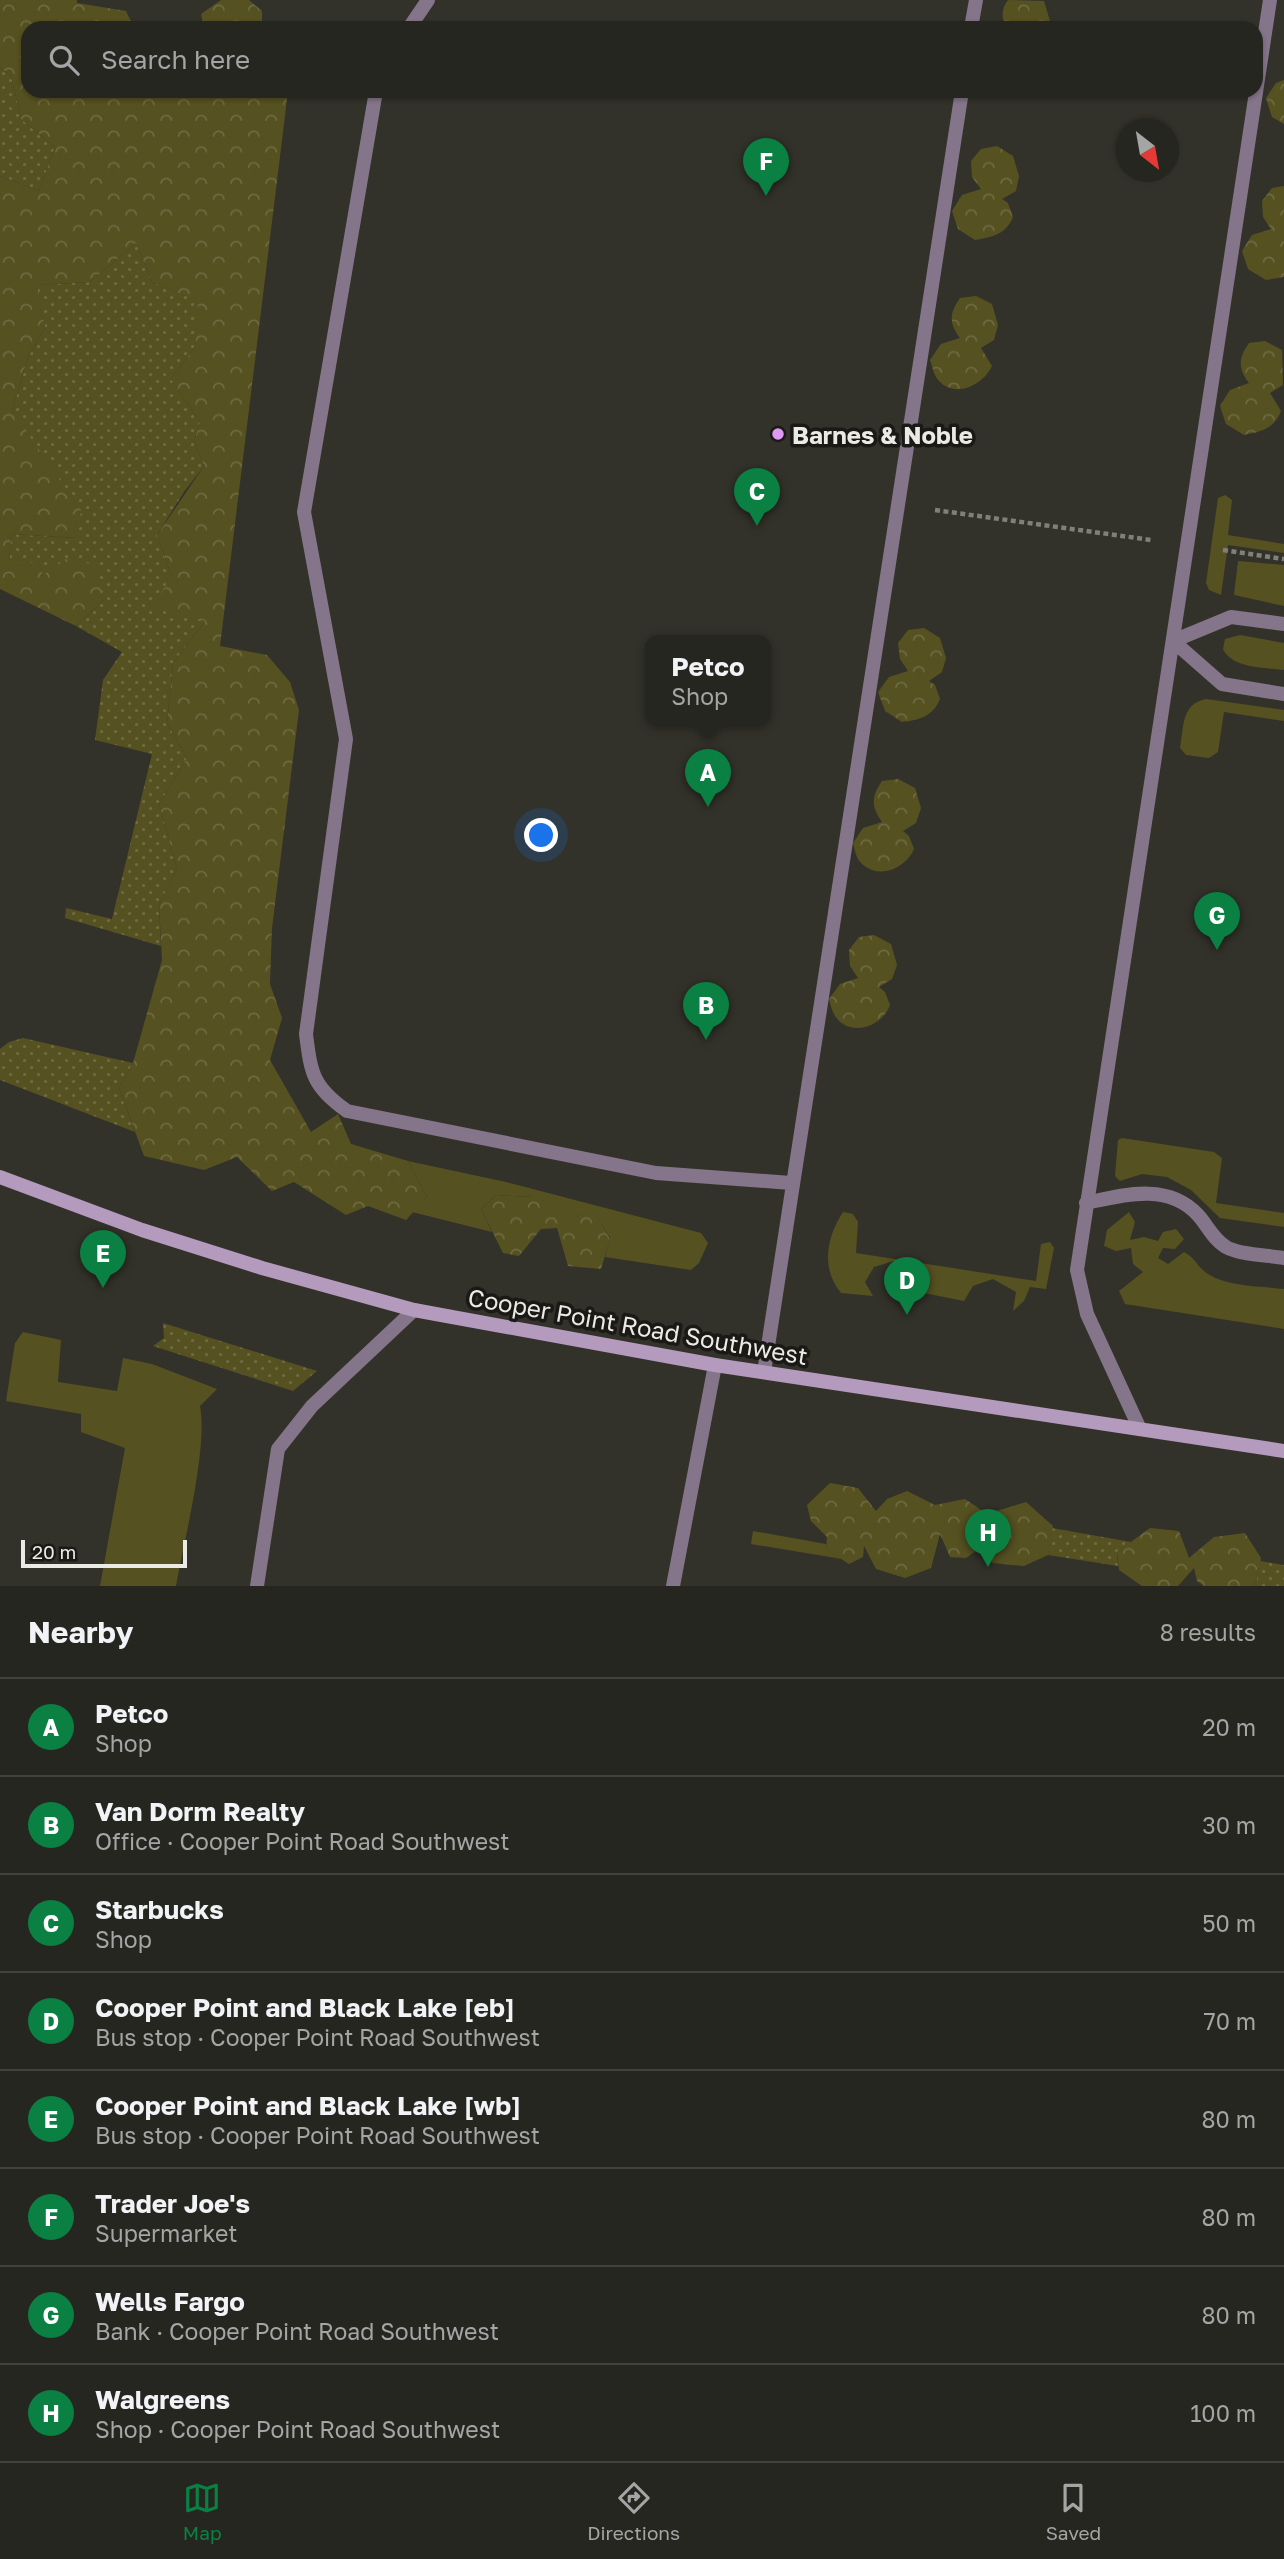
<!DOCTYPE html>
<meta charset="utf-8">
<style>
body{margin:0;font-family:"Golos Text",sans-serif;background:#2e2e29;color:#f1f3f6}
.compass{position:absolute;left:1116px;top:119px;width:63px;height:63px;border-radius:50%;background:#262620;box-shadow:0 2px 5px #0004;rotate:149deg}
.scale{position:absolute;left:21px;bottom:18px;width:166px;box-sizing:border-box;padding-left:7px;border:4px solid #ebebe6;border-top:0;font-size:19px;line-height:24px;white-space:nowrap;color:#ebebe6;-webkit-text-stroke:5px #1a1916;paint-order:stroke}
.you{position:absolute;left:542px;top:836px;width:24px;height:24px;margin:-18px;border:5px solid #fff;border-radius:50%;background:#1a73e8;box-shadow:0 0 0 10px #1a73e833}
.badge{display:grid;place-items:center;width:46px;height:46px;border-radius:50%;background:#0b8043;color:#fff;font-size:23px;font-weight:700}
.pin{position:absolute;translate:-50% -58px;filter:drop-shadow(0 2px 4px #0008)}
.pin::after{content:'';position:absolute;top:37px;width:24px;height:21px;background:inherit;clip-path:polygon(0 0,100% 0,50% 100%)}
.popup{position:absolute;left:645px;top:635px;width:126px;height:91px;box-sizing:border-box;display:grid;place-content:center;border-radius:14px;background:#262620;filter:drop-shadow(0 2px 5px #0005);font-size:23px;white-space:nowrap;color:#a4a5a5}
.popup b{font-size:26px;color:#f1f3f6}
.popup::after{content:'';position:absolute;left:50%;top:100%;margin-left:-14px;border:14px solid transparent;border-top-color:#262620}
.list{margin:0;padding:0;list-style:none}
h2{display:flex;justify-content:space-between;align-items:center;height:91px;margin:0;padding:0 28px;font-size:30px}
h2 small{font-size:23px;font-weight:400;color:#a4a5a5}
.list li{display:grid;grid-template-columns:46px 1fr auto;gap:21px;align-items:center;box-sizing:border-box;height:98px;padding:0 28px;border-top:2px solid #42433e}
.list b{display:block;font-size:26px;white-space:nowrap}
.list p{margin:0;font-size:23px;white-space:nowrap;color:#a4a5a5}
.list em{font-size:23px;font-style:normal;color:#a4a5a5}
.icon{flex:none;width:38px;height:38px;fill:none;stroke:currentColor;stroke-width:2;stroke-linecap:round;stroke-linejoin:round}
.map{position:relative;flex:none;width:1284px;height:1586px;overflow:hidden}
.search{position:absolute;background:#262620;box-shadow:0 2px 5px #0004;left:21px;right:21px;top:21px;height:77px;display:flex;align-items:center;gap:18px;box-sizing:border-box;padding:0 24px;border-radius:21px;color:#a4a5a5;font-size:26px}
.sheet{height:875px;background:#262620}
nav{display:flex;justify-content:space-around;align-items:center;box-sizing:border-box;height:98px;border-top:2px solid #42433e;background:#262620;font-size:19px;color:#a4a5a5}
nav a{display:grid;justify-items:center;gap:4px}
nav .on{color:#0b8043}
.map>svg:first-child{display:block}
.grass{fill:url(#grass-dots)}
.forest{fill:url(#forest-crowns)}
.garden{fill:#565121}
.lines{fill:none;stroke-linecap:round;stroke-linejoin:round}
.path{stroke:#808079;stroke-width:4.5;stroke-dasharray:5 3.5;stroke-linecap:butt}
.lane{stroke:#85758a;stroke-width:14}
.secondary{stroke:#b49abd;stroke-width:14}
.poi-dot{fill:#dd99f3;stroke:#1a1916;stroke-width:2.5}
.labels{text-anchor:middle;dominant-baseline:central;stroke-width:7;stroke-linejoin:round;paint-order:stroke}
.poi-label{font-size:24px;font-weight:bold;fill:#ebebe6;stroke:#1a1916;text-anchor:start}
.street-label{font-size:24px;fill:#ebebe6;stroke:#1a1916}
</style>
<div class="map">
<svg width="1284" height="1586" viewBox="0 0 1284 1586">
<defs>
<pattern id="grass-dots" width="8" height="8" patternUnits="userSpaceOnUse" patternTransform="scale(1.75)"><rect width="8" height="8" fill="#565121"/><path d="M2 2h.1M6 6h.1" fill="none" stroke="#6e6a41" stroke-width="1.8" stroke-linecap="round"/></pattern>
<pattern id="forest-crowns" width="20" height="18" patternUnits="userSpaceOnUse" patternTransform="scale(1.75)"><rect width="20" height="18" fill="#565121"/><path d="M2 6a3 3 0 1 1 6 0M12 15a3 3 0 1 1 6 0" fill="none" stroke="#6e6a41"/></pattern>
</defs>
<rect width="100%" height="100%" fill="#32322a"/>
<path class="grass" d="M0,67L11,76L21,119L55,147L39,191L0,176Z
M136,243L152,282L199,301L195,347L171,379L200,422L194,442L204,466L184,492L157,535L171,575L205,621L173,663L167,723L187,758L159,804L177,868L159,905L161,946L65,918L66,908L112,919L152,754L95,740L103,680L122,652L76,626L104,600L9,562L11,534L77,538L12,411L28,357L45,328L36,285L90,282Z
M23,1038L133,1063L119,1088L135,1132L0,1080V1049L9,1042Z
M163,1323L317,1371L293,1391L153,1346L164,1338Z
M1052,1528L1131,1542L1117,1552L1118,1566L1048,1555Z
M1260,1561L1284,1565V1586H1255Z"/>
<path class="forest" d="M0,0H77V3L126,11L134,28H28V91H288L220,646L267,655L290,682L299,710L272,928L270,984L282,1018L270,1060L311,1132L338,1114L351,1144L408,1161L427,1197L406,1220L368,1206L346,1215L294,1182L272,1191L237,1157L204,1170L144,1156L119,1088L133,1063L162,960L159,905L177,868L159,804L187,758L167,723L173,663L205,621L154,607L171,575L157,535L204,466L194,442L200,422L171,379L195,347L198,301L152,282L136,243L90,282L37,285L45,328L28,357L12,411L81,510L78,538L11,534L9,562L41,563L42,576L66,559L96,565L104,600L76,626L0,589V176L39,191L55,147L21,119L11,76L0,67Z
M221,0H249L262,11V28H204L201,14Z
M1008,0L1044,1L1050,21L1048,28H1007C1001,19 1001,9 1008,0Z
M1284,80V124L1272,117L1266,98L1276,83Z
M997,146L1013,156L1019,176L1016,191L1002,199L1008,203L1013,217C1006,234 993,237 975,240L958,229L952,211L962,195L981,189L972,177L971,161L981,149Z
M1284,186V277L1266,280L1248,269L1242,251L1252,235L1271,229L1263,217L1262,201L1272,188Z
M976,296L992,304L998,325L994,340L981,348L992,366C982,387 951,400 936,377C933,372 932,365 930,360L941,344L960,338C949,323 949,314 960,298Z
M1265,341L1282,350L1283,385L1270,393L1281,411C1274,429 1261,432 1244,435L1226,424L1220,406L1230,390L1249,383C1238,368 1238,359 1249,343Z
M924,628L940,638L946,658L942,672L929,681L935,685L940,699C933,716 920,720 902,722L885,711L878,692L889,677L908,671L900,659L898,643L908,630Z
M898,779L915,788L921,808L916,823L903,831L909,836L914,849C905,870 874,882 858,859C856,855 854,848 853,843L863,828L882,822C871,806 871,797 882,781Z
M874,935L891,944L897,965L892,979L879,987L885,992L890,1005C882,1027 850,1038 835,1016C832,1011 830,1004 829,999L840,984L858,978L850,966L849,950L859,937Z
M496,1195L534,1197L575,1217L594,1211L610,1239L601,1269L568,1266L557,1228L541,1229L519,1256L503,1253L481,1209Z
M830,1483L858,1488L876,1511L887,1499L907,1491L935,1505L965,1499L987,1514L1026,1502L1053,1526L1048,1555L1024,1566L993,1563L980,1548L966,1558L950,1557L940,1534L931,1568L905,1578L876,1569L864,1546L863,1557L849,1564L826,1549L827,1537L811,1521L807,1505Z
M1150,1528L1179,1531L1189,1558L1214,1537L1245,1533L1261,1558L1255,1586H1204L1197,1581L1194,1568L1178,1586H1142L1119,1570L1117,1552Z"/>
<path class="garden" d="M1225,495L1232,500L1228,535L1284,544V553L1228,545L1221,595L1209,590L1206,583L1218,498Z
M1238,561L1284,565V606L1234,595Z
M1240,635L1284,643V670C1263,667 1233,669 1223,649L1225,639Z
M1206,699L1284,710V721L1224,712L1218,752L1209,758L1186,755L1180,748C1184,727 1181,704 1206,699Z
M1122,1138L1214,1152L1222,1158L1216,1203L1284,1213V1227L1220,1218L1191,1190L1167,1177L1142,1174L1120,1181L1115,1176L1118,1140Z
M408,1161L506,1182L701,1233L708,1243L699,1263L691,1270L605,1257L610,1238L594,1212L575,1217H550L534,1197L496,1195L481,1209L492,1232L412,1212L427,1197Z
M843,1212L853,1214L858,1222L856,1253L1036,1281L1041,1244L1050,1242L1054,1248L1046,1289L1030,1287L1024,1301L1013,1311L1016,1292L993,1279L973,1286L964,1301L914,1291L917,1274L894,1261L874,1267L865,1282L873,1296L841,1293C821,1269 826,1238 843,1212Z
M1129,1212L1135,1222L1130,1240L1144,1237L1158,1241L1163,1232L1176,1229L1184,1239L1175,1249L1163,1248L1158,1258L1168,1264L1184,1252C1195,1257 1198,1268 1208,1274C1229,1287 1260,1286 1284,1289V1329L1125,1304L1119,1291L1143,1272L1133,1264L1131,1248L1116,1251L1104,1246L1107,1230Z
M23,1332L61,1340L58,1382L117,1391L123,1358L152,1364L217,1389L200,1406C208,1448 184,1541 176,1586H100L125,1448L81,1432V1414L6,1401L15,1343Z
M753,1531L826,1544V1549L842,1559L751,1544Z"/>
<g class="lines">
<path class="path" d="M935,510L1151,540
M1223,550L1284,559"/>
<path class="lane" d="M409,28L428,0
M971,28L976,0
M376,91L304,512L346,739L306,1034C311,1074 313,1087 347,1111L656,1173L791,1183
M1284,624L1231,617L1173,641L1222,684L1284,694
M1086,1203C1123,1195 1168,1182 1198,1215C1208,1226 1212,1238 1226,1247C1240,1255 1267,1255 1284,1258
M764,1372L962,91
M1139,1427L1087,1314L1077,1270L1270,0
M257,1586L278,1449L312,1406L414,1310
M673,1586L715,1365"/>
<path class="secondary" d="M0,1177L142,1230L262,1268L414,1310L715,1365L1284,1451"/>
</g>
<circle class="poi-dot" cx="778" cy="434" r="7"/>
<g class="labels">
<g class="poi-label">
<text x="792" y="434">Barnes &amp; Noble</text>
</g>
<g class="street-label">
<text transform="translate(638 1326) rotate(10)">Cooper Point Road Southwest</text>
</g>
</g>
</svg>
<svg class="compass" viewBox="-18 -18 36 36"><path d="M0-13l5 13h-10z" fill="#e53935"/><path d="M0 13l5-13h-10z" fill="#a4a5a5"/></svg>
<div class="scale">20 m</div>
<div class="you"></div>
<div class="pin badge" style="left:708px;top:807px">A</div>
<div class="popup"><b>Petco</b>Shop</div>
<div class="pin badge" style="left:706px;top:1040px">B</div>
<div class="pin badge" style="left:757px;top:526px">C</div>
<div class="pin badge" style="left:907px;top:1315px">D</div>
<div class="pin badge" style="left:103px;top:1288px">E</div>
<div class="pin badge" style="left:766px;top:196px">F</div>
<div class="pin badge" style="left:1217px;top:950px">G</div>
<div class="pin badge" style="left:988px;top:1567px">H</div>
<div class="search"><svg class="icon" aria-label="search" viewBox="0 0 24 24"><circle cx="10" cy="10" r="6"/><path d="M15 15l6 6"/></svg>Search here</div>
</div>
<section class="sheet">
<h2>Nearby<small>8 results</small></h2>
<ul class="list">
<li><span class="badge">A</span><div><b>Petco</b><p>Shop</p></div><em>20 m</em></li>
<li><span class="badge">B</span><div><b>Van Dorm Realty</b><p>Office · Cooper Point Road Southwest</p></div><em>30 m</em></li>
<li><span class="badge">C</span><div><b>Starbucks</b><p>Shop</p></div><em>50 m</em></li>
<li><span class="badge">D</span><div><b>Cooper Point and Black Lake [eb]</b><p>Bus stop · Cooper Point Road Southwest</p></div><em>70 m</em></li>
<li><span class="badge">E</span><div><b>Cooper Point and Black Lake [wb]</b><p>Bus stop · Cooper Point Road Southwest</p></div><em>80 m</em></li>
<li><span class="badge">F</span><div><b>Trader Joe's</b><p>Supermarket</p></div><em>80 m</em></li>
<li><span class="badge">G</span><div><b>Wells Fargo</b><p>Bank · Cooper Point Road Southwest</p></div><em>80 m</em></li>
<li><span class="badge">H</span><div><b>Walgreens</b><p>Shop · Cooper Point Road Southwest</p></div><em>100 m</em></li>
</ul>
</section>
<nav>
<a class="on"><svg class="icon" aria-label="map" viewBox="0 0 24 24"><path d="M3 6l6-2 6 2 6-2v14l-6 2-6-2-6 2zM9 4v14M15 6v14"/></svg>Map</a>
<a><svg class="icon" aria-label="directions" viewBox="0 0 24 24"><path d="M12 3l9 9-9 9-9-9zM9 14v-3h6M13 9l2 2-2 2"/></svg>Directions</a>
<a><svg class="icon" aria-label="saved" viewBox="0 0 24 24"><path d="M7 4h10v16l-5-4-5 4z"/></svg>Saved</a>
</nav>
